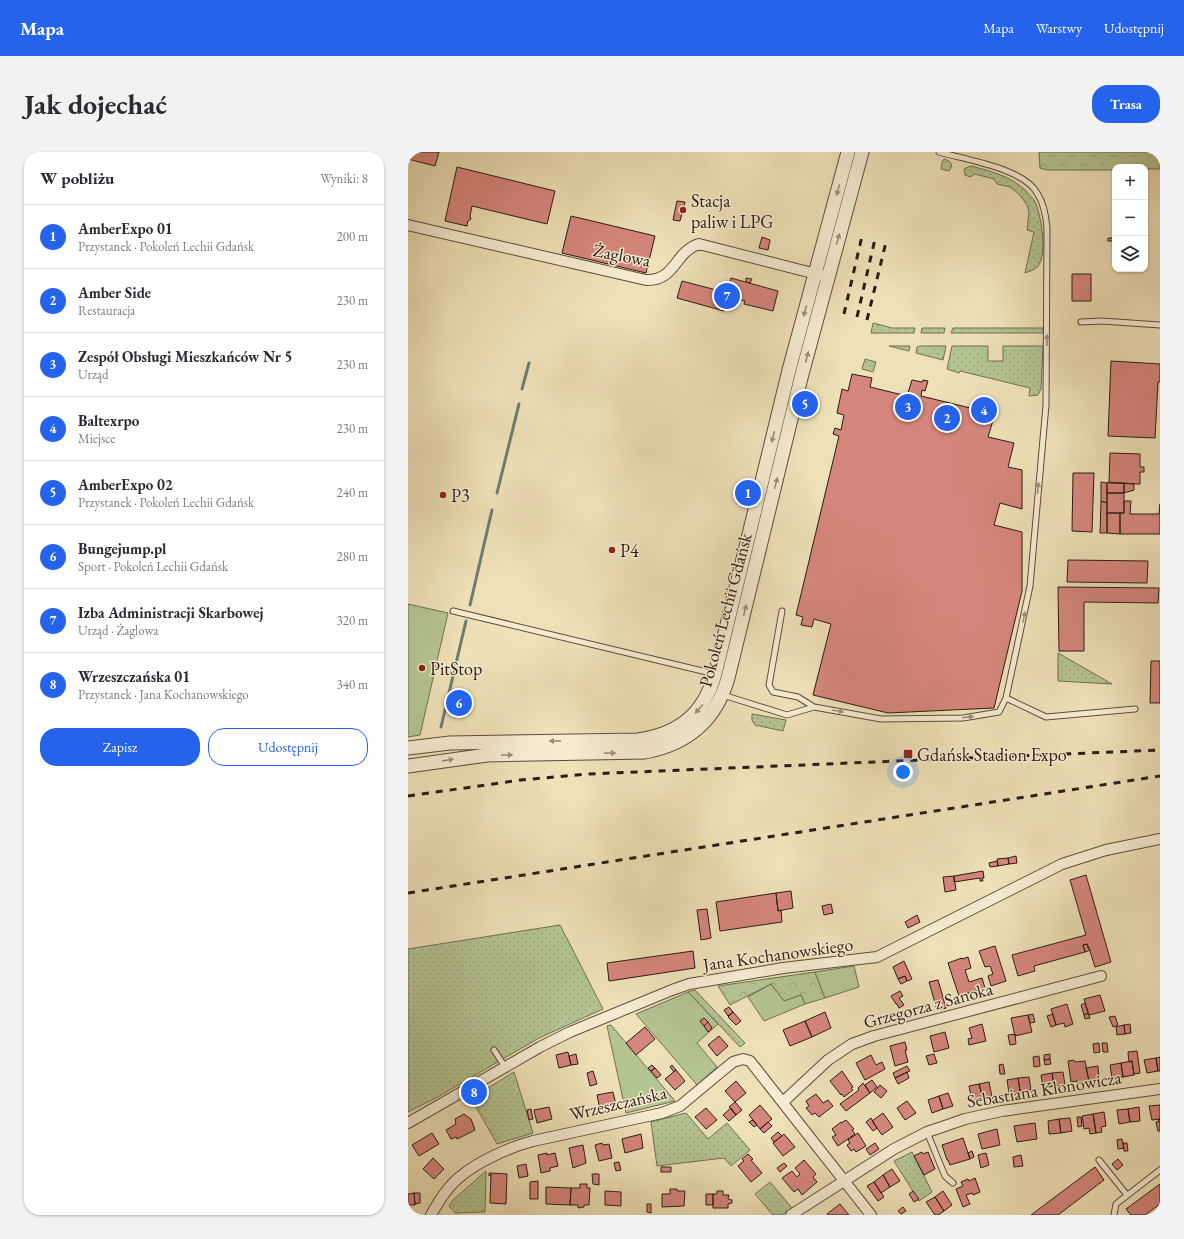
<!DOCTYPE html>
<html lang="pl">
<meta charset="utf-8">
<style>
body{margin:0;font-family:"EB Garamond",serif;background:#f2f2f3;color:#2b2b33}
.controls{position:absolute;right:12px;top:12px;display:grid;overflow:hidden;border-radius:8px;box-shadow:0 1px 3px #0004}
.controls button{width:36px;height:36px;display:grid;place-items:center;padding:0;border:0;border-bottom:1px solid #e1e1e2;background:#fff;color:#2b2b33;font:20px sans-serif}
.you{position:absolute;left:495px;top:620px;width:14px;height:14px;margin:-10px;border:3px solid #fff;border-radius:50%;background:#1a73e8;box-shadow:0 0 0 6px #1a73e833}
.badge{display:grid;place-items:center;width:26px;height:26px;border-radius:50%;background:#2563eb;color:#fff;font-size:13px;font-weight:700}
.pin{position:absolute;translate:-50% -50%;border:2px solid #fff;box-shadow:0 1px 4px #0006}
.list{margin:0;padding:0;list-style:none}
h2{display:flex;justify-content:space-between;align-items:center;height:52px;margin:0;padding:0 16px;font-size:17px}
h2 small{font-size:13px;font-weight:400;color:#7c7c81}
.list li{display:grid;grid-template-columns:26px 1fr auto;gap:12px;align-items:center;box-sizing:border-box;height:64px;padding:0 16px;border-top:1px solid #e1e1e2}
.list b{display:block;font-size:15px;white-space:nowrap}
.list p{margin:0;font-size:13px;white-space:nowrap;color:#7c7c81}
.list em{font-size:13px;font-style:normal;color:#7c7c81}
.actions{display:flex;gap:8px;padding:12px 16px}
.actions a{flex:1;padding:9px 0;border:1px solid #2563eb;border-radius:16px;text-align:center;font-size:14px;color:#2563eb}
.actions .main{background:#2563eb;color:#fff}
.icon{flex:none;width:22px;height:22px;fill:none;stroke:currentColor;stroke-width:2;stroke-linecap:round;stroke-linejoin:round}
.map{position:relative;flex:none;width:752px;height:1063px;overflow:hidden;border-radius:16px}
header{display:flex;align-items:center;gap:24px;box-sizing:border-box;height:56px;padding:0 20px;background:#2563eb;color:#fff}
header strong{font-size:19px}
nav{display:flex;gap:22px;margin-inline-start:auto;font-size:14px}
.intro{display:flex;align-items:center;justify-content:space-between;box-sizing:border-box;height:96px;padding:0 24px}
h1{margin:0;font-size:28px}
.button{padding:10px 18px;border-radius:16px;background:#2563eb;color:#fff;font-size:14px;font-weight:700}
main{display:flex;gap:24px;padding:0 24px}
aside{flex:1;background:#fff;border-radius:16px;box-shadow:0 1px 3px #0004}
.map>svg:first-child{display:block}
.grass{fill:url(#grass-dots);stroke:#706f52}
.forest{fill:url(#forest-crowns);stroke:#706f52}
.garden{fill:#b4c392;stroke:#706f52}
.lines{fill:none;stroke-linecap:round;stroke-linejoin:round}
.stream{stroke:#6d7c71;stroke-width:3}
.building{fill:#d5867c;stroke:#2b1b13}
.service-casing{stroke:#5c4c3c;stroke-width:7}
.minor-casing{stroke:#5c4c3c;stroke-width:12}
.tertiary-casing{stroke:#5c4c3c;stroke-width:15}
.service{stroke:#f4ebd0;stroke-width:5}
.minor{stroke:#f4ebd0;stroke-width:10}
.tertiary{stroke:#f4ebd0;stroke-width:13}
.rail{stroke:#2b1b13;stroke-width:3;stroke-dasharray:7 7;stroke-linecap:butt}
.oneway{fill:#9a8d7b}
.poi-dot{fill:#8f2418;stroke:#f4ebd0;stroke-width:1.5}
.labels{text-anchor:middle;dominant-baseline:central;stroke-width:3;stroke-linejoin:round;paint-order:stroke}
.poi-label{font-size:18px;fill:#2b1b13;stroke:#f4ebd0;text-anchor:start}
.street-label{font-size:18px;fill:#2b1b13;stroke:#f4ebd0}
</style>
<header>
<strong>Mapa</strong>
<nav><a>Mapa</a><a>Warstwy</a><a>Udostępnij</a></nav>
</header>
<div class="intro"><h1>Jak dojechać</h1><a class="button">Trasa</a></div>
<main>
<aside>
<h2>W pobliżu<small>Wyniki: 8</small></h2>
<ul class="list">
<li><span class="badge">1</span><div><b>AmberExpo 01</b><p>Przystanek · Pokoleń Lechii Gdańsk</p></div><em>200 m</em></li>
<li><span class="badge">2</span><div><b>Amber Side</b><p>Restauracja</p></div><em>230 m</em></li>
<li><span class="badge">3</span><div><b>Zespół Obsługi Mieszkańców Nr 5</b><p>Urząd</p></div><em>230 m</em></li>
<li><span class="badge">4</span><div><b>Baltexrpo</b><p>Miejsce</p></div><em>230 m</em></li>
<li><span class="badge">5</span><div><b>AmberExpo 02</b><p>Przystanek · Pokoleń Lechii Gdańsk</p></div><em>240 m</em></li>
<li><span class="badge">6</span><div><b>Bungejump.pl</b><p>Sport · Pokoleń Lechii Gdańsk</p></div><em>280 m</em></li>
<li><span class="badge">7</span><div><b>Izba Administracji Skarbowej</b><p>Urząd · Żaglowa</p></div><em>320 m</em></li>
<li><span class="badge">8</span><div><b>Wrzeszczańska 01</b><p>Przystanek · Jana Kochanowskiego</p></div><em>340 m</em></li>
</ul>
<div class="actions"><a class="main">Zapisz</a><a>Udostępnij</a></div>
</aside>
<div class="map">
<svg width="752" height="1063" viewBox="0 0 752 1063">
<defs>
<pattern id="grass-dots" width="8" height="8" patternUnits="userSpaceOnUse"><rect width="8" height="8" fill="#b4c392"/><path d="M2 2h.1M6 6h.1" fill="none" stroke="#9ba77d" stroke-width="1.8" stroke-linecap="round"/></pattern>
<pattern id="forest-crowns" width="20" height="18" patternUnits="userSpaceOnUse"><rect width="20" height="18" fill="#b4c392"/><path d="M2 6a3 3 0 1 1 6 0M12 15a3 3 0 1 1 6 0" fill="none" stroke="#9ba77d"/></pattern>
</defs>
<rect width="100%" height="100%" fill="#eee0b7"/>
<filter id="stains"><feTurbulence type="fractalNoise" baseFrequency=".005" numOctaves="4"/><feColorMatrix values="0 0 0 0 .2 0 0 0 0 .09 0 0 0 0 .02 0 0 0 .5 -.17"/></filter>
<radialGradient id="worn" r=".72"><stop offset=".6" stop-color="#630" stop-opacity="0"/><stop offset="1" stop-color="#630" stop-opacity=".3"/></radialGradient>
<path class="grass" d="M536,7C543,9 546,13 541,19L533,17L534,10Z
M563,14C582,19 603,24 618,39C620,42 624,45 626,48C633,61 640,101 630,114C627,118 622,119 617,121L626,80L619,78L621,60L619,53L611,42L602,35L589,32L586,27L567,22L562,25L557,23L556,17Z
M465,171L484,176H507L506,181H463Z
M514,176H537L536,181H513Z
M545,176H635V181H543Z
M481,194H502L501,199Z
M512,194H538L535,208L508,201L509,195Z
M544,194H580V209H595V194H635L633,237L630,243L621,244L622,236L552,219L551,221L539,217Z
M457,207L468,210L465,220L454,217Z
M650,501L704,532L650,529Z
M344,562L378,568L375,579L347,573L344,568Z
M152,773L195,857L131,886L28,946L0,960V797Z
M287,838L337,891L332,895L280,840Z
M106,920L125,981L89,992L63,946Z
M278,961L300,987L319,971L342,998L323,1014L316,1006L249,1014L243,970Z
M504,1000L524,1040L511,1049L486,1009Z
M78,1019L77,1060L47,1061L41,1054L45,1048Z
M362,1030L384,1056L374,1063H365L347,1042Z"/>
<path class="forest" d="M631,0H752V17H737V15H707V18H639L632,16Z
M407,820L417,846L397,852L393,843L376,849L363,832L322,853L310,834Z"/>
<path class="garden" d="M0,452L40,461L12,583L0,585Z
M446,814L451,835L417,846L407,820Z
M363,832L376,849L393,843L397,852L356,869L340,845Z
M280,840L310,872L289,891L309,915L289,933L228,862Z
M203,873L267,949L218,961L199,874Z"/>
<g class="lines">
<path class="stream" d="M114,237L121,211
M89,341L111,252
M62,453L84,358
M33,575L58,469"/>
</g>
<path class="building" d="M0,0H31L27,14L0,7Z
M49,15L147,39L139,72L64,54L62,64L63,67L60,69L59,74L37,69Z
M269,49L277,50L272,69L265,68Z
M163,64L247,84L238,121L154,101Z
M354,85L362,88L360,98L351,96Z
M700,86H707V89H700Z
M664,122H683V149H664Z
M323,126L370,139L365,159L336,152L337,149L319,145L316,159L269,146L274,129L312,139L314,131L321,133Z
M338,126L344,127L342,131L338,130Z
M703,209L752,212V230H750L747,286L700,284Z
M444,222L464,226L462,235L499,244L504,228L514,230L515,228L520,229L517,239L514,238L513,244L587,262L580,285L606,291L600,315L614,318V357L592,351L586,373L614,380V439L586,556L480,561L405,543L423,472L406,467L404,475L393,473L395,465L388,463L431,284L425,282L427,276L433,278L436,263L429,261L434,237L440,239Z
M702,301L732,302V315H736V320H732V332L701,331Z
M665,321H686L684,380L664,379Z
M693,330L699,331V351L693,349Z
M701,330L716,331V341H699V331Z
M716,331L726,332V338L716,341Z
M699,341H716V361H699Z
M693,349L699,351V381H692Z
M716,349H723L722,362H751L752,352V382H712V361H716Z
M699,361H712V382L699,381Z
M660,408L740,409L739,431L659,430Z
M650,435L751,436L750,451L676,450V499H651Z
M743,509H752V551H742Z
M608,704L609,711L601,712L600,706Z
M600,706L601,712L590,714L589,707Z
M589,709L590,714L582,715L581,711Z
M575,719L576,726H574L575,729H572V726L546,730V724Z
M678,723L703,810L687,815L681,796H680L679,792L675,793L677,800L626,814L627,819L610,824L604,803L678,783L662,728Z
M546,724L548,738L537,740L535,725Z
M383,739L385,756L370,759L368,741Z
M368,741L370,759L373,758L374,770L312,779L308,750Z
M423,752L425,761L416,763L414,754Z
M299,757L303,786L293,788L289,758Z
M509,763L512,770L500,776L497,770Z
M679,792L682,798L677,800L675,793Z
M587,794L598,829L583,834L580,824L585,822L582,814L577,815L571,799Z
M285,799L287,816L201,829L199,811Z
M560,805L563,816L557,818L561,830L574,826L577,836L551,844L540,811L554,806V807Z
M496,809L504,827L499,829L497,824L490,827L485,815Z
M497,824L499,829L493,832L490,827Z
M530,828L538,856L529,858L521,830Z
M492,839L495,844L491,846L496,853L491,856L489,852H488L483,844Z
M692,843L697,859L681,863L676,847Z
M677,851L680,861L676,863L673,853Z
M659,852L665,872L657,875L656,871L648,873L643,857Z
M321,855L325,860L320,864L316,858Z
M325,860L333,869L328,873L320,865Z
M417,860L423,876L404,885L397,869Z
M680,861L682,866L677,867L676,863Z
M625,862L627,870L622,871L620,863Z
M645,862L648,873L643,875L639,864Z
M620,863L624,880L607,884L603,866Z
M707,864L710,873L705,875L701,865Z
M296,866L300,870L296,874L292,869Z
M397,869L404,885L382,894L375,878Z
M300,870L304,876L300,880L296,874Z
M574,872L578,889L561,893L560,887L564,886L561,876Z
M722,872L723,881L717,882L716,873Z
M716,873L717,882L709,883L708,875Z
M237,875L247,887L228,903L218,891Z
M537,880L541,896L526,900L522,884Z
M607,882L608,892L602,893L600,883Z
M311,884L320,894L309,904L300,893Z
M497,890L499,898H497L500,910L487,914L482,894Z
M691,891L692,900L686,901L685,892Z
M694,891H699L700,900H695Z
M729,899L732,921L726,922L724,909L721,910L720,900Z
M160,900L163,913L151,916L148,903Z
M168,902L170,912L163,913L161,904Z
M526,902L529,911L521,913L518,904Z
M642,902V907L636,908V903Z
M463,903L468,913L474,910L477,917L457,928L448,911Z
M631,904L632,914L626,915L625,905Z
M752,905V919H750L748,906Z
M748,906L750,919L739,921L736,908Z
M642,907L643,912L637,913L636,908Z
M666,908L667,910L677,909L681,929L669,931V929L663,930L660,909Z
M724,909L726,923L715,925L713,911Z
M713,911L715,925L704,926L702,913Z
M595,912L597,922H592L591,913Z
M244,913L247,916L243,919L240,916Z
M264,913L268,918L266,920L262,915Z
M499,914L502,919L487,926L485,921Z
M690,914L691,928L681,929L678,916Z
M247,916L253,923L249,926L243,919Z
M268,918L277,929L267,938L257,927Z
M185,919L189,932L182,934L179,921Z
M434,919L445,935L443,936L445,938L436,945L434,942L433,943L422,929Z
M499,920L501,926L490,932L487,926Z
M655,920L657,933L646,934L644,921Z
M644,921L646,934L635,936L633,923Z
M621,925L623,938L612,939L610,926Z
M610,926L612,939L601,941L599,928Z
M464,928L469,935L462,941L457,933Z
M328,929L338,941L327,950L317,939Z
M581,930L584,945L575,947L571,932Z
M455,931L462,941L438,959L432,952L451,938L450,936Z
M571,932L575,947L564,949L561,934Z
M472,933L479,939L473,946L466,940Z
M205,940L208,953L192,957L189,943Z
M540,941L545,954L535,957L531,944Z
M408,942L415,951L420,948L425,954L411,965L407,961L404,963L398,956L401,954L398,949Z
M531,944L535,957L524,961L520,948Z
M499,949L508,961L497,968L489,956Z
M327,950L334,958L328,963L321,955Z
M352,953L364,967L352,977L341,963Z
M752,953V967L744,968L741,954Z
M141,955L144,967L129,971L126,958Z
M731,955L732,969L722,970L720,957Z
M298,956L309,968L298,977L287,965Z
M323,956L328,963L321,969L315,963Z
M123,957L125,967L121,968L119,958Z
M720,957L722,970L711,972L709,958Z
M696,960L698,974L693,975L694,980L688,981L685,962Z
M475,961L485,975L474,983L464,969Z
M56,962L63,967L67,978L49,987L48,985L43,987L38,978L48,972L47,967Z
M685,962L688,981L682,982L681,976L676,977L674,964Z
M669,965H673L674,974L670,975Z
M463,966L469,976L465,979L458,970Z
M662,966L664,979L653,981L651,967Z
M651,967L653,981L641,982L640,969Z
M750,967H752V979H750L748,970H751Z
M345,968L349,973L346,975L341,970Z
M438,968L446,977L444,978L447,982L430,994L424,985L428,983L424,977L433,970V971Z
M360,970L364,974L356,981L352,977Z
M627,971L629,987L609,990L606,974Z
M589,977L592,993L574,997L570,982Z
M370,980L374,984L366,990L363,986Z
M24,981L31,992L11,1004L4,993Z
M450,981L458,994L448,1000L446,997L443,999L439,993L442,991L440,988Z
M233,982L235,996L217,1001L214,987Z
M376,982L387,995L375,1004L365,991Z
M555,986L562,1007L542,1013L540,1008H539L534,993Z
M714,987L716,996L710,997L709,988Z
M194,991L195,993L201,992L204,1006L191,1009L187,993Z
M467,991L471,997L462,1003L458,997Z
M715,991H719L720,999H716Z
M175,993L178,1011L165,1016L161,996Z
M564,999L566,1005L562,1007L560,1001Z
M514,1000L515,1002L520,1000L527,1017L516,1023L506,1004Z
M139,1001V1003L147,1001L150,1014L142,1016V1019L133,1021L130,1003Z
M578,1001L581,1013L573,1016L570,1003Z
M340,1002L345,1007L343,1008L354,1021L343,1030L330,1014L336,1009L334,1007Z
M613,1003L615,1014L606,1015L605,1005Z
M25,1006L36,1017L26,1027L15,1017Z
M710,1007L715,1013L709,1018L704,1012Z
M396,1008L408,1022L405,1025L409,1030L394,1043L390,1037L386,1040L374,1026L384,1019L389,1025L392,1022L387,1016Z
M211,1010L213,1018L208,1019L206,1011Z
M376,1011L379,1014L372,1020L369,1016Z
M118,1012L120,1024L111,1026L109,1014Z
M253,1015H263V1020H253Z
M687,1015L696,1028L650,1063H623Z
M484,1017L492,1029L482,1035L475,1023Z
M81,1021L99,1022L98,1052L82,1051L83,1022L81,1024Z
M184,1022H191V1033L185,1032Z
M475,1023L482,1035L473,1041L466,1030Z
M567,1026L572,1040L565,1043L564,1041L558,1043L562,1052L555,1055L548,1037L555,1034L553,1030L560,1027L561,1029Z
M130,1029V1047H122V1030Z
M466,1030L476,1045L470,1049L459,1034Z
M172,1032H179V1036H182L181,1053H176V1055L170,1056V1053H162L163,1036H172Z
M752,1032V1052L737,1063H723L718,1057Z
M138,1035L163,1036L162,1053L138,1052Z
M262,1037H269V1039H277L276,1054L254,1055V1042H262Z
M197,1039L213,1040V1054L197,1053Z
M309,1039H315V1043H321L320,1047L324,1048V1051L320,1052V1056H305V1042H309Z
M505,1039L511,1047L506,1050L501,1042Z
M535,1039L544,1053L536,1059L527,1045Z
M6,1041L7,1053H0V1042Z
M6,1041H12V1051L7,1052Z
M298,1042H305V1053H298Z
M527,1045L536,1059L530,1063H527L518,1050Z
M239,1052H243V1061L239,1060Z
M432,1052L441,1063H420L419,1062Z
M495,1055L498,1059L493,1062L490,1059Z"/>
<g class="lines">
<defs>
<path id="service" d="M673,170L694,169L752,173
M45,459L307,522
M374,459L361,533L365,540L390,545L406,555
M315,543L379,563L406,555L473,567L555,566L591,560L598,546L622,434L638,253L639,76C638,64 636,51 629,41C615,16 558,8 531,0
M598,546L638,565L727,557
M86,898L97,915
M519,980L537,1024L545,1031
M691,1008L719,1043
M706,1063L708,1052L752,1018"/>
<path id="minor" d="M0,73L238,128C268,129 266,100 291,92L420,125
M375,950L420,908L444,892L466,884L693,824
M0,971L132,895L162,880L264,838L281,832L375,816L469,805L654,712L698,698L752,687
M23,1063C31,1049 40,1034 53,1024C71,1009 102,995 125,989L254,961L272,954L325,910L335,907L342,909L463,1063
M383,1063L486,997L519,980L537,974L557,967L594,959L752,937"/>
<path id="tertiary" d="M0,596L42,591L230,588C271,582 296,562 307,522L381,218L440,0
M0,614L79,603L237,600C280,592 308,568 320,526L394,222L454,0"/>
</defs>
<use href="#service" class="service-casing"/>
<use href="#minor" class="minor-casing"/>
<use href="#tertiary" class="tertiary-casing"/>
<use href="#service" class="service"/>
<use href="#minor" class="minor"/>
<use href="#tertiary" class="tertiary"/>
<path class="rail" d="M436,162L454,84
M449,165L467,87
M459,168L478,90
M0,644L113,628L180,622L752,598
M0,741L752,624"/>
</g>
<defs><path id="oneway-solid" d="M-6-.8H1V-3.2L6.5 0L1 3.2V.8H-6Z"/></defs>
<g class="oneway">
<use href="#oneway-solid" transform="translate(430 38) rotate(105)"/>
<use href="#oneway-solid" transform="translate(430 87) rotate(-75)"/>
<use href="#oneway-solid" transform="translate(397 159) rotate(105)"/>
<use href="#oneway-solid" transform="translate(639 188) rotate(-90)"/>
<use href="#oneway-solid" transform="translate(399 205) rotate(-75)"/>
<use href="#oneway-solid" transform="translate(365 285) rotate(104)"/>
<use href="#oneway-solid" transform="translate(368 331) rotate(-76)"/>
<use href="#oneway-solid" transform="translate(630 336) rotate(-85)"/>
<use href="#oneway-solid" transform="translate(337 458) rotate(-76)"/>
<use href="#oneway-solid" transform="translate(616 465) rotate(-78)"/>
<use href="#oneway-solid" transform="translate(291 557) rotate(131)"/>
<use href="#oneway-solid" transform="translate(430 559) rotate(10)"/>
<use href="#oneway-solid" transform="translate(560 565) rotate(-7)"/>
<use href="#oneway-solid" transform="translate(147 589) rotate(179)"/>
<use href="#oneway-solid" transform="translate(202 601) rotate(-1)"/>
<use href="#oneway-solid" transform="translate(99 603) rotate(-1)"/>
<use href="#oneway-solid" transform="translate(40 608) rotate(-9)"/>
</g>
<g class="poi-dot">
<circle cx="275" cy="58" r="4"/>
<circle cx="35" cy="343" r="4"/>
<circle cx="204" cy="398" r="4"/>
<circle cx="14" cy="516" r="4"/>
<rect x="495" y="597" width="10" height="10" rx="2"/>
</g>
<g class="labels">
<g class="poi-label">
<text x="283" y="48">Stacja<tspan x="283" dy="21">paliw i LPG</tspan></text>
<text x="43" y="343">P3</text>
<text x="212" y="398">P4</text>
<text x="22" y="516">PitStop</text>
<text x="509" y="602">Gdańsk Stadion Expo</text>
</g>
<g class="street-label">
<text transform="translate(214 103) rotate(11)">Żaglowa</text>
<text transform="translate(317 458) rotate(-75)">Pokoleń Lechii Gdańsk</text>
<text transform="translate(370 802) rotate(-8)">Jana Kochanowskiego</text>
<text transform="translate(520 853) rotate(-15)">Grzegorza z Sanoka</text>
<text transform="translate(636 937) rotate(-9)">Sebastiana Klonowicza</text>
<text transform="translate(210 951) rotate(-13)">Wrzeszczańska</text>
</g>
</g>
<rect width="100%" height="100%" filter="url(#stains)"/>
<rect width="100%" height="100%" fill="url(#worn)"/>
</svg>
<div class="controls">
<button>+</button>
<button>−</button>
<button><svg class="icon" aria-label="layers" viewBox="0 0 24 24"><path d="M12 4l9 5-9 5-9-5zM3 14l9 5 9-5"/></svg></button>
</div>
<div class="you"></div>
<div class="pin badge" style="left:340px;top:341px">1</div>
<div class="pin badge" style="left:539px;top:266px">2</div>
<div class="pin badge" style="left:500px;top:255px">3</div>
<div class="pin badge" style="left:576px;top:258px">4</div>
<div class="pin badge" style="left:397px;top:252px">5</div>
<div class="pin badge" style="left:51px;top:551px">6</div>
<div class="pin badge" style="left:319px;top:144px">7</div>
<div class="pin badge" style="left:66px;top:940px">8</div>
</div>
</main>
